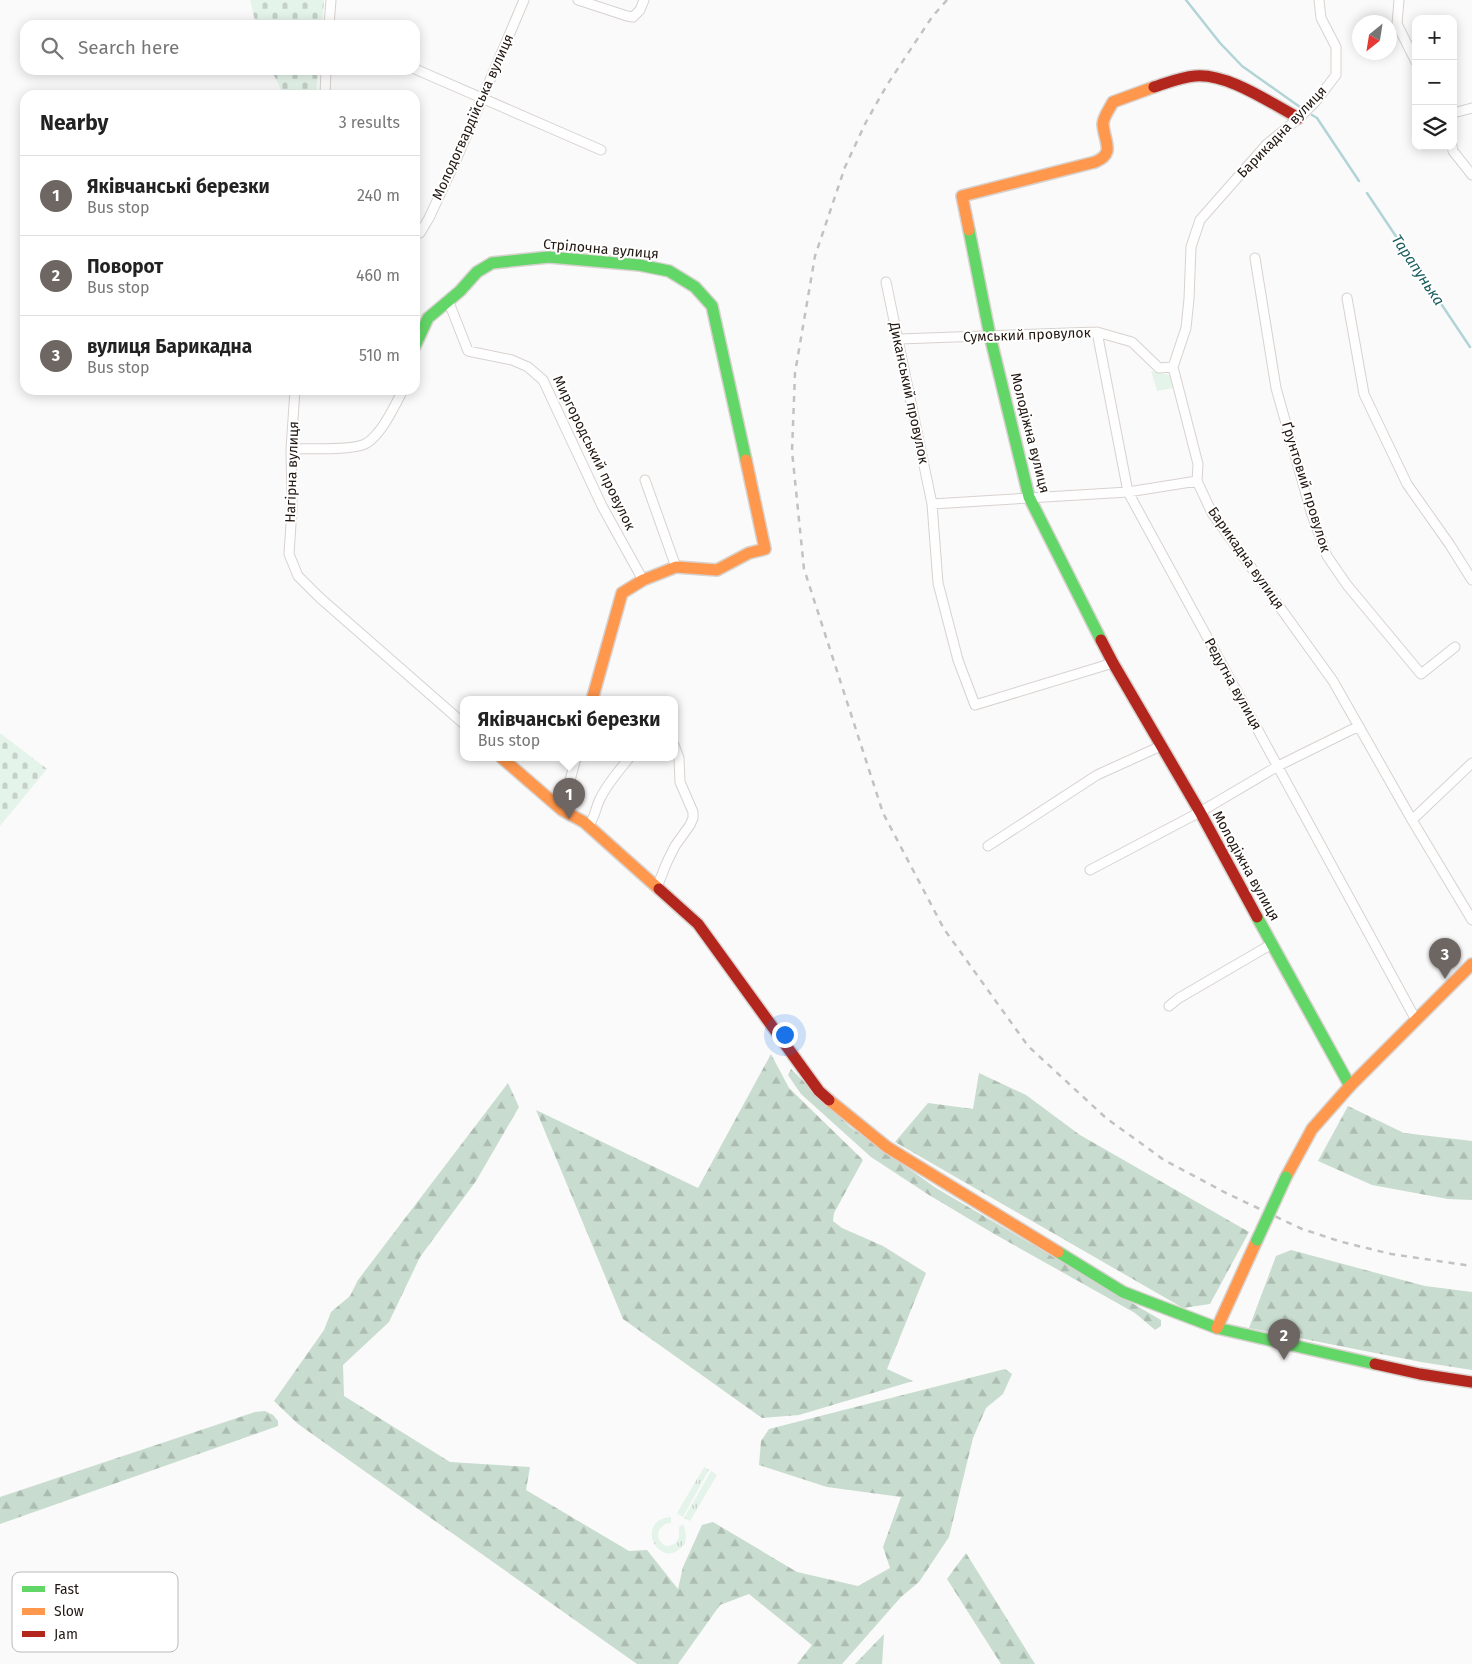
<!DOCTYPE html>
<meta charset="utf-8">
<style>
body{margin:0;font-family:"Fira Sans",sans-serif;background:#f2f2f2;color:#222}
.controls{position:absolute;right:15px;top:15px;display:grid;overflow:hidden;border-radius:10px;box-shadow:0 2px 12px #0003}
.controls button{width:45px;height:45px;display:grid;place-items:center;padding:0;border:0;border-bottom:1px solid #e0e0e0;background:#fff;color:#222;font:25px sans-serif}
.compass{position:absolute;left:1352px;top:15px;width:45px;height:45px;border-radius:50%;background:#fff;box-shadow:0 2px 12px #0003;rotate:210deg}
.you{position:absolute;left:784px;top:1034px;width:18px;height:18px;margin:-12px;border:4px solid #fff;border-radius:50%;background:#1a73e8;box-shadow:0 0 0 8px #1a73e833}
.badge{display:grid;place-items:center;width:32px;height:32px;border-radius:50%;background:#6e6663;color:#fff;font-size:16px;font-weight:700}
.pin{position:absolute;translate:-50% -41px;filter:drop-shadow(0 1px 2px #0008)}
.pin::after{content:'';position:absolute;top:26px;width:18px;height:15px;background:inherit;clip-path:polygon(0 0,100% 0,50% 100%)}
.popup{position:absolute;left:460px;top:696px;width:218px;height:65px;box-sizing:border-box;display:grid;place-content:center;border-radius:10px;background:#fff;filter:drop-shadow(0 1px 4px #0005);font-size:16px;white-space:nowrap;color:#767676}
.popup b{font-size:19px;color:#222}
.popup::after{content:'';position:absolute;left:50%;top:100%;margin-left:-10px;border:10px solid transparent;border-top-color:#fff}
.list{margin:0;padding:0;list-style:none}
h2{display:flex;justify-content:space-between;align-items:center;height:65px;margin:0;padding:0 20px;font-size:21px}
h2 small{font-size:16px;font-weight:400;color:#767676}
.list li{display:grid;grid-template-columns:32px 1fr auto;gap:15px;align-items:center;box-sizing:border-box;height:80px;padding:0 20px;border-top:1px solid #e0e0e0}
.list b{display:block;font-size:19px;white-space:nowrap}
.list p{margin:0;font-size:16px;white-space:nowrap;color:#767676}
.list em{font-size:16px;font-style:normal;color:#767676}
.icon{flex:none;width:28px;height:28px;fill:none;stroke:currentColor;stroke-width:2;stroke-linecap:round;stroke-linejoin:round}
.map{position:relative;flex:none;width:1472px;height:1664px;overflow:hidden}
.search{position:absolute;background:#fff;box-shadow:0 2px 12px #0003;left:20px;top:20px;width:400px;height:55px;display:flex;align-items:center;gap:12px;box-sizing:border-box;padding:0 18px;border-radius:15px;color:#767676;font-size:19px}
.panel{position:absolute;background:#fff;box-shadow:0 2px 12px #0003;left:20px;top:90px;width:400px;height:305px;border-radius:15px}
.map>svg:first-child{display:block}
.grass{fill:url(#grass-tufts)}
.forest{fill:url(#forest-firs)}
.cemetery{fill:url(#cemetery-stones)}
.park{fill:#e5f4ea}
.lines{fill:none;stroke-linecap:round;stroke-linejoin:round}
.stream{stroke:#b2d4d6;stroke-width:2.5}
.street-casing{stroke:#d8d2cf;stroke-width:11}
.fast-casing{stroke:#d8d2cf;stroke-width:14}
.slow-casing{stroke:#d8d2cf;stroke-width:14}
.jam-casing{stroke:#d8d2cf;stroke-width:14}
.street{stroke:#fefefe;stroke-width:9}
.fast{stroke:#63d668;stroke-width:11}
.slow{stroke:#ff974d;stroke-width:11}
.jam{stroke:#b3261e;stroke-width:11}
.rail{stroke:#c3c2c2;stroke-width:2.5;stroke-dasharray:6 6;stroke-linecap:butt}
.fast-bridge-casing{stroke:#d8d2cf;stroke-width:14;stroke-linecap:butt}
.fast-bridge{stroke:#63d668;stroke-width:11}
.labels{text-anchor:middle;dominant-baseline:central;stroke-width:4;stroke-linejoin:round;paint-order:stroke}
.street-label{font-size:14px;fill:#221711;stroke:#fff}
.water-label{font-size:15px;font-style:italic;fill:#195c5e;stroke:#fff}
.key{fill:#fff;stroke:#bdb9b8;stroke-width:1}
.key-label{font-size:14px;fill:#221711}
</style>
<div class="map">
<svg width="1472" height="1664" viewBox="0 0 1472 1664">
<defs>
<pattern id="grass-tufts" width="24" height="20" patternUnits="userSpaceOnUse" patternTransform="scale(1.25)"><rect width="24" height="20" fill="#e5f4ea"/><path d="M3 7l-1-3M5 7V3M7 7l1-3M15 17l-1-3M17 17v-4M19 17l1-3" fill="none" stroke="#c4d0c8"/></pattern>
<pattern id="forest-firs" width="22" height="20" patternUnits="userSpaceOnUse" patternTransform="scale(1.25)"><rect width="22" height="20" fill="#c8dccf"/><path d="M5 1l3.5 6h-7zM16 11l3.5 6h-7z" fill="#acbcb1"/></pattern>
<pattern id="cemetery-stones" width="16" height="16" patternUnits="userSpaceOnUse" patternTransform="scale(1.25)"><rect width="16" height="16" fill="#e5f4ea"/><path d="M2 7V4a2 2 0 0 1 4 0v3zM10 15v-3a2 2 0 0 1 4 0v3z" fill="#c4d0c8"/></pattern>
</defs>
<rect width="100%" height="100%" fill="#fafafa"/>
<path class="grass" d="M704,1467L709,1470L683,1517L677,1513Z
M711,1471L717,1475L690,1521L684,1518Z
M671,1517V1523L665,1524L659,1530C657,1538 659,1543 667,1546L675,1544L679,1537V1527L683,1524C686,1531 688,1540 682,1547C659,1571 633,1520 671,1517Z"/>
<path class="forest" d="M771,1054L789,1088L863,1160L834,1213L833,1221L842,1228L883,1246L926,1273L887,1369L913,1381L799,1415L762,1418L623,1319L536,1110L698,1188Z
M791,1069L850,1127L936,1188L1161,1320V1326L1155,1330L1135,1313L996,1235L929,1195L871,1157L801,1094L788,1075Z
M979,1073L1026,1095L1080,1135L1249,1232L1210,1304L1183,1308L895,1142L928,1103L973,1109Z
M508,1083L519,1107L476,1181L420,1257L389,1322L343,1365L344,1396L450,1462L530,1467L526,1490L629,1551L647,1550L678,1589L683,1567L702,1525L713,1522L797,1572L858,1586L890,1568L883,1547L901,1497L827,1487L759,1465L761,1441L769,1429L1005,1369L1012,1374L1003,1394L986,1408L973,1438L949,1537L919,1582L901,1597L842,1664H797L812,1645L749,1594L720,1605L678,1664H637L298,1424L274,1401L324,1330L331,1312L350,1296L358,1280Z
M1348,1106L1404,1133L1472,1141V1200L1448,1199L1372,1185L1318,1161Z
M1291,1250L1425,1286L1472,1292V1370L1421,1362L1249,1328L1276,1256Z
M265,1411L273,1415L278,1421V1426L0,1524V1497L255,1412Z
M966,1553L1035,1664H1001L947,1579Z
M884,1634L882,1664H855Z"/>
<path class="cemetery" d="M250,0H324L322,25H256Z
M271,70H318L316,95H272L281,89Z
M0,733L47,769L0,826Z"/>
<path class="park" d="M1151,371L1170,375L1173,388L1157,391Z"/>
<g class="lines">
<path class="stream" d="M1186,0L1220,43L1242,66L1300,107
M1312,115L1317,118L1359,181
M1367,193L1470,347"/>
<defs>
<path id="street" d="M578,0L627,16L633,17L640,10L644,0
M1319,0L1321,18L1336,47V75L1316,101L1299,118L1267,144L1200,220L1191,247L1189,299L1186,328L1173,367L1198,464L1197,481L1212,513L1333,681L1412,820L1472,920
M1399,0L1397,24L1416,62
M329,25L331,0
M415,69L601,150
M325,95L326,70
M1453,113L1472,108
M1452,146L1453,151L1472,175
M420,233L429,218L456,160L524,0
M1255,258L1276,388L1311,512L1327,556L1347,585L1421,674L1455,647
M886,282L932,504L938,583L958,660L975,705L1113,663
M1347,298L1364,394L1407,484L1450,545L1472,580
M448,300L468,351L512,360L528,367L543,380L602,506L643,580
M1097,332L1128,492L1416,1020
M899,339L1097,332L1132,342L1159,368L1173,367
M295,390L291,449L292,509L289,554L298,576L319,597L464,724
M291,449C310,448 349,451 365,444C381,436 395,405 403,390
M645,480L676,567
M932,504L1128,492L1197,481
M562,810L576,758
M1412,820L1472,763
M588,826C595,818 595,810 599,801C606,785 619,771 629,758
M988,846L1097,775L1161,746
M1090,870L1200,812L1278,766L1359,726
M657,887L667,862L675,846L690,825L693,818V812L680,782L679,758L674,745
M1169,1006L1179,998L1272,944"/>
<path id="fast" d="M969,230L990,336L1029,497L1101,640
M415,346L428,318L460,291L477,272L492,263L549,257L639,265L669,271L695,287L712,306L746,460
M1257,917L1350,1086
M1058,1252L1123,1292L1217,1328L1375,1364"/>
<path id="slow" d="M969,230L962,196L1095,162C1116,153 1104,142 1103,124C1103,117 1110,108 1113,102L1154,87
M592,700L622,593L643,580L676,567L717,570L749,553L765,549L746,460
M502,758L562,810L584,822L659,889
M829,1100L887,1147L1058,1252
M1286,1177L1312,1129L1350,1086L1472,964
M1217,1328L1257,1240"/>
<path id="jam" d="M1154,87C1167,83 1181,77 1195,76C1228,73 1270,103 1299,118
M1101,640L1113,663L1200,812L1257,917
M659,889L698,924L819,1091L829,1100
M1375,1364L1420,1374L1472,1382"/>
</defs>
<use href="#street" class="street-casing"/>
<use href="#fast" class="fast-casing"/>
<use href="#slow" class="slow-casing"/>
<use href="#jam" class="jam-casing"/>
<use href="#street" class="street"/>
<use href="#fast" class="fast"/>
<use href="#slow" class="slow"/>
<use href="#jam" class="jam"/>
<path class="rail" d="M947,0L932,17L887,85L866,122L845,167L815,256L795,373L792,451L804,569L883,813L944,929L1028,1046L1106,1118L1164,1160L1228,1194L1302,1229L1342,1242L1391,1254L1472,1266"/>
<defs>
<path id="fast-bridge" d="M1257,1240L1286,1177"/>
</defs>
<use href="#fast-bridge" class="fast-bridge-casing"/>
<use href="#fast-bridge" class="fast-bridge"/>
</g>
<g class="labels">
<g class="street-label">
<text transform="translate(473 117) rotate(-66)">Молодогвардійська вулиця</text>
<text transform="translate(1282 132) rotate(-46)">Барикадна вулиця</text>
<text transform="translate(601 249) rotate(5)">Стрілочна вулиця</text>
<text transform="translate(1027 335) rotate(-2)">Сумський провулок</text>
<text transform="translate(909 393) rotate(78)">Диканський провулок</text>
<text transform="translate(1030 433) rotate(76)">Молодіжна вулиця</text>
<text transform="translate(594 453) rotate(64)">Миргородський провулок</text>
<text transform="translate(292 472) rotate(-88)">Нагірна вулиця</text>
<text transform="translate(1306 487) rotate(73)">Ґрунтовий провулок</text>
<text transform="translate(1246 558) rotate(55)">Барикадна вулиця</text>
<text transform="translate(1233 684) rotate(61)">Редутна вулиця</text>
<text transform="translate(1246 866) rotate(61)">Молодіжна вулиця</text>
</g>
<g class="water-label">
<text transform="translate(1418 270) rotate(56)">Тарапунька</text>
</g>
</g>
<rect x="12" y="1572" width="166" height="80" rx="8" class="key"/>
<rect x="22" y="1586" width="23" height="6" fill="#63d668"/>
<rect x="22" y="1608" width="23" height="7" fill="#ff974d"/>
<rect x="22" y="1631" width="23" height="6" fill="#b3261e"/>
<g class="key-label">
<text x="54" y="1594">Fast</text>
<text x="54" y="1616">Slow</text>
<text x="54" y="1639">Jam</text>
</g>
</svg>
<div class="controls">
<button>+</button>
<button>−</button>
<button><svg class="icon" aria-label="layers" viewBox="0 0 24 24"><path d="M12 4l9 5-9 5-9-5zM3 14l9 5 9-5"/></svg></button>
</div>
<svg class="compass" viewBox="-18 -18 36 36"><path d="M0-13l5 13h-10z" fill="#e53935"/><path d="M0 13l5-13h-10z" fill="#767676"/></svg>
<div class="you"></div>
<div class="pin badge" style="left:569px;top:819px">1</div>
<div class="popup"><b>Яківчанські березки</b>Bus stop</div>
<div class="pin badge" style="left:1284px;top:1360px">2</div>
<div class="pin badge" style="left:1445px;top:979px">3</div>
<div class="search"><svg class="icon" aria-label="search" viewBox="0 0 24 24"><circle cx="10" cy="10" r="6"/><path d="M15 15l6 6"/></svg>Search here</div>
<section class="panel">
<h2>Nearby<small>3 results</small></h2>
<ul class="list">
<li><span class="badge">1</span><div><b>Яківчанські березки</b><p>Bus stop</p></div><em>240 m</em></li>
<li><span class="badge">2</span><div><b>Поворот</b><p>Bus stop</p></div><em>460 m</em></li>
<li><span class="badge">3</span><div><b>вулиця Барикадна</b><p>Bus stop</p></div><em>510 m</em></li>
</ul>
</section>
</div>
